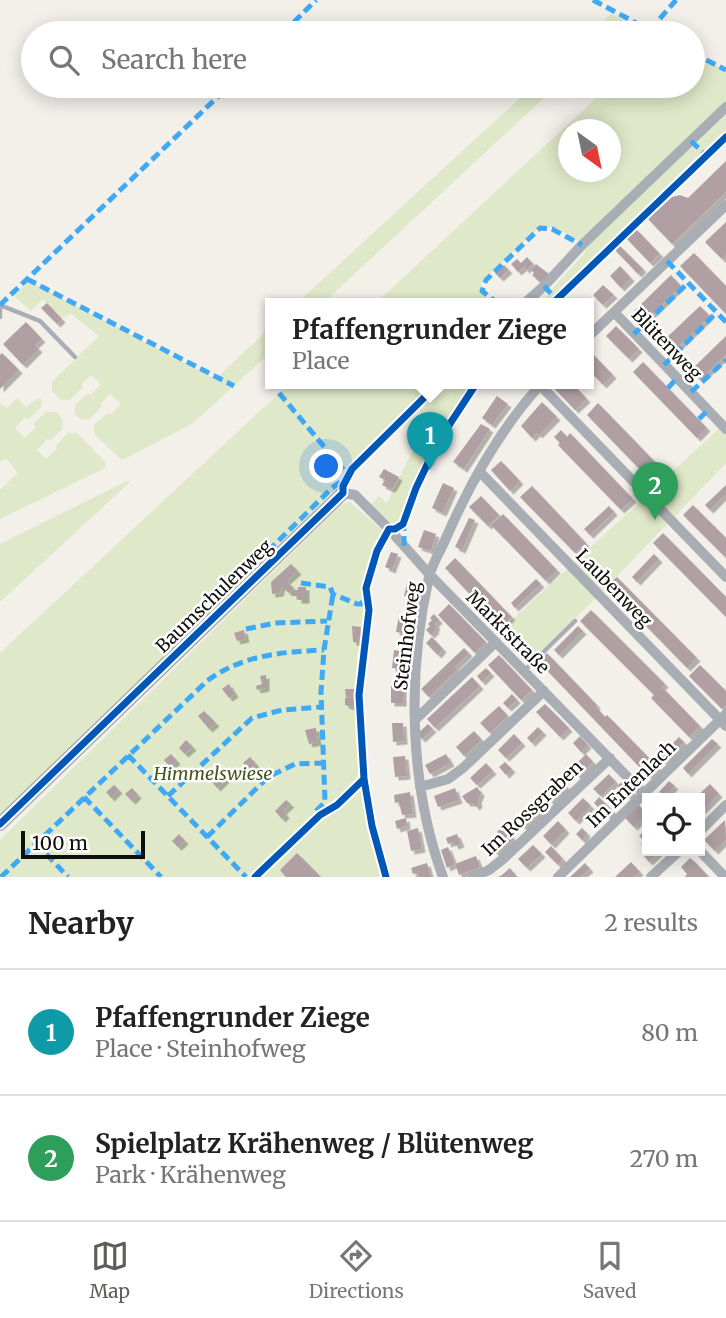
<!DOCTYPE html>
<meta charset="utf-8">
<style>
body{margin:0;font-family:Merriweather,serif;background:#f2f2f2;color:#222}
.controls{position:absolute;right:21px;bottom:21px;display:grid;overflow:hidden;border-radius:0px;box-shadow:0 4px 18px #0003}
.controls button{width:63px;height:63px;display:grid;place-items:center;padding:0;border:0;border-bottom:2px solid #e0e0e0;background:#fff;color:#222;font:35px sans-serif}
.compass{position:absolute;left:558px;top:119px;width:63px;height:63px;border-radius:50%;background:#fff;box-shadow:0 4px 18px #0003;rotate:147deg}
.scale{position:absolute;left:21px;bottom:18px;width:124px;box-sizing:border-box;padding-left:7px;border:4px solid #110f0b;border-top:0;font-size:19px;line-height:24px;white-space:nowrap;color:#110f0b;-webkit-text-stroke:5px #fff;paint-order:stroke}
.you{position:absolute;left:327px;top:467px;width:24px;height:24px;margin:-18px;border:5px solid #fff;border-radius:50%;background:#1a73e8;box-shadow:0 0 0 10px #1a73e833}
.badge{display:grid;place-items:center;width:46px;height:46px;border-radius:50%;background:#605d59;color:#fff;font-size:23px;font-weight:700}
.pin{position:absolute;translate:-50% -58px;filter:drop-shadow(0 2px 4px #0008)}
.pin::after{content:'';position:absolute;top:37px;width:24px;height:21px;background:inherit;clip-path:polygon(0 0,100% 0,50% 100%)}
.popup{position:absolute;left:265px;top:298px;width:329px;height:91px;box-sizing:border-box;display:grid;place-content:center;border-radius:0px;background:#fff;filter:drop-shadow(0 2px 5px #0005);font-size:23px;white-space:nowrap;color:#767676}
.popup b{font-size:26px;color:#222}
.popup::after{content:'';position:absolute;left:50%;top:100%;margin-left:-14px;border:14px solid transparent;border-top-color:#fff}
.list{margin:0;padding:0;list-style:none}
h2{display:flex;justify-content:space-between;align-items:center;height:91px;margin:0;padding:0 28px;font-size:30px}
h2 small{font-size:23px;font-weight:400;color:#767676}
.list li{display:grid;grid-template-columns:46px 1fr auto;gap:21px;align-items:center;box-sizing:border-box;height:126px;padding:0 28px;border-top:2px solid #e0e0e0}
.list b{display:block;font-size:26px;white-space:nowrap}
.list p{margin:0;font-size:23px;white-space:nowrap;color:#767676}
.list em{font-size:23px;font-style:normal;color:#767676}
.icon{flex:none;width:38px;height:38px;fill:none;stroke:currentColor;stroke-width:2;stroke-linecap:round;stroke-linejoin:round}
.map{position:relative;flex:none;width:726px;height:877px;overflow:hidden}
.search{position:absolute;background:#fff;box-shadow:0 4px 18px #0003;left:21px;right:21px;top:21px;height:77px;display:flex;align-items:center;gap:18px;box-sizing:border-box;padding:0 24px;border-radius:38px;color:#767676;font-size:26px}
.sheet{height:343px;background:#fff}
nav{display:flex;justify-content:space-around;align-items:center;box-sizing:border-box;height:98px;border-top:2px solid #e0e0e0;background:#fff;font-size:19px;color:#767676}
nav a{display:grid;justify-items:center;gap:4px}
nav .on{color:#605d59}
.map>svg:first-child{display:block}
.green{fill:#dfe8c8;fill-rule:evenodd}
.building{fill:#b0a0a3;filter:url(#shadow)}
.lines{fill:none;stroke-linecap:round;stroke-linejoin:round}
.lane{stroke:#a8aeb3;stroke-width:4.5}
.street{stroke:#a8aeb3;stroke-width:10}
.secondary{stroke:#a7aeb2;stroke-width:14}
.quiet{stroke:#3fa9f5;stroke-width:5;stroke-dasharray:10 5;stroke-linecap:butt}
.cycleway-casing{stroke:#fff;stroke-width:11}
.cycleway{stroke:#0057b8;stroke-width:7}
.labels{text-anchor:middle;dominant-baseline:central;stroke-width:5;stroke-linejoin:round;paint-order:stroke}
.street-label{font-size:18px;fill:#110f0b;stroke:#fff}
.park-label{font-size:18px;font-style:italic;fill:#44541d;stroke:#fff}
</style>
<div class="map">
<svg width="726" height="877" viewBox="0 0 726 877">
<defs>
<filter id="shadow"><feDropShadow dx="3.5" dy="3.5" stdDeviation="0" flood-color="#0004"/></filter>
</defs>
<rect width="100%" height="100%" fill="#f3efe9"/>
<path class="green" d="M611,14L648,33H590Z
M693,55L726,70V103L581,242C568,235 552,221 537,229L481,282C480,294 486,298 495,304H375L609,86H693ZM568,130H610V172H568Z
M533,86H557L322,304H296Z
M726,115V134L549,304H534L547,298L550,291L584,254L587,246Z
M29,281L215,379L271,327V352L192,424L122,460L94,434V425L108,413L110,415L121,404L110,394L100,404L102,406L89,420L80,419L75,414V405L88,393L91,395L101,384L91,375L81,385L83,387L70,400H61L52,391V382L99,336L70,313L63,318L43,299L31,311L14,296Z
M289,384H435L330,486L334,492L327,502L0,820V653Z
M446,384H473L436,441L400,522L392,524L371,504L379,496L387,503L423,429L420,409Z
M17,398L26,407L36,399H42L41,407L28,420L25,417L15,428L25,438L36,427L33,424L46,412H56L63,420L62,429L50,441L47,439L37,450L46,459L57,449L55,447L68,433H77L106,463L105,468L0,519V490L18,473L6,458L0,462V403L7,408Z
M726,422V463L598,596L533,658H524L499,632Z
M127,481L130,482L0,602V544Z
M350,502L382,530L362,587L367,602L357,657L356,695V736L360,780L330,807L327,804L252,877H0V840L341,505Z
M363,785L372,832L384,877H259Z"/>
<path class="building" d="M726,161V192L672,244L648,219L672,197L680,195L688,198Z
M726,222V255L722,259L705,242Z
M636,229L660,254L650,263L626,238Z
M619,245L643,269L638,274L614,249Z
M694,253L726,286V314L680,266Z
M527,257L533,264L526,270L524,267L518,272L511,264L517,259L521,263Z
M536,264L549,274L541,283L532,275L534,273L531,270Z
M504,265L509,270L500,278L495,273Z
M620,266L631,278L621,288L610,276Z
M671,275L681,286L644,322L634,311Z
M603,285L614,295L603,305L593,295Z
M47,303L62,319L57,324L41,308Z
M700,306L710,316L673,352L663,341Z
M26,322L42,339L35,345L39,349L23,365L3,344Z
M616,326L639,349L629,359L606,336Z
M726,336V355L700,380L691,370Z
M589,350L613,375L603,385L589,370Z
M2,353L19,370L0,389V355Z
M643,362L707,428L697,438L633,372Z
M554,384H573L587,399L575,410L552,386Z
M497,396L508,404L492,425L482,418Z
M542,402L557,417L539,435L537,433L532,438L521,426Z
M598,403L662,469L651,481L587,415Z
M481,424L490,429L464,469L453,462Z
M561,430L567,437L570,433L633,499L621,510L558,445L560,443L554,437Z
M501,461L520,481L510,491L491,470Z
M384,469L399,477L393,488L390,489L382,485L385,480L379,477Z
M443,483L454,488L443,513L432,508Z
M726,485V494L710,510L705,505Z
M532,486L586,543L575,553L520,497Z
M481,496L499,515L488,526L469,507Z
M693,505L726,538V558L683,515Z
M609,506L614,512L590,535L584,529Z
M503,514L557,570L546,581L491,525Z
M469,518L475,520L462,550L455,547Z
M424,530L436,534L431,551L418,547Z
M663,533L726,597V617L653,543Z
M391,552L398,554L392,570L385,567Z
M654,554L659,559L637,582L632,577Z
M455,558L512,617L501,627L445,568Z
M291,564L298,571L287,581L294,589L289,593L282,586L280,593L272,594L271,582Z
M617,577L697,658L687,668L607,586Z
M536,579L541,584L515,608L511,603Z
M408,580L420,583L415,599L404,596Z
M298,587H306V600H298V596H293V590H298Z
M449,604L486,642L475,653L438,615Z
M591,610L665,684L662,687L700,726L689,737L651,698L654,695L580,621Z
M434,614L439,620L435,624L437,626L435,629L436,630L431,635L426,630L430,626L428,624L432,620L430,618Z
M399,615L410,617L407,634L396,632Z
M352,626L361,627L359,643L353,642Z
M578,626L583,631L559,655L554,650Z
M244,630L246,639L237,641L234,633Z
M432,637L443,649L438,655L426,643Z
M464,648L469,653L455,667L457,670L429,697L421,689Z
M394,650L406,652L404,669L392,668Z
M547,653L597,705L596,707L605,717L607,715L658,767L648,776L538,661Z
M499,655L532,690L521,700L488,665Z
M700,665L726,691V705L722,709L689,676Z
M486,668L491,673L482,682L477,676Z
M266,675V688L257,690L256,686L262,684L260,676Z
M472,677L480,686L435,728L427,719Z
M229,684L235,694L229,698L222,689Z
M391,686H403V703H391Z
M345,689H355V697L346,698Z
M512,694L517,700L508,708L503,703Z
M345,698H355V708L345,705Z
M545,704L569,728L560,737L536,712Z
M499,706L508,716L490,733L480,723Z
M204,711L216,723L209,729L198,716Z
M392,723H403L404,741L393,742Z
M428,724L433,729L422,739L417,734Z
M538,727L543,732L532,743L527,738Z
M316,728L318,742L309,744L305,730Z
M474,731L482,740L464,756L456,747Z
M514,734L522,743L506,758L498,750Z
M580,736L588,745L581,752L573,743Z
M679,737L684,742L664,762L659,757Z
M712,739L718,744L688,774L683,768Z
M186,740L193,747L185,754L179,748Z
M171,754L177,761L170,767L164,760Z
M446,754L451,763L430,774L425,765Z
M586,754L593,762L578,776L571,769Z
M405,756L407,776L395,777L393,757Z
M250,757L256,764L249,770L243,763Z
M505,762L512,769L506,775L499,767Z
M486,763L493,771L477,785L470,778Z
M222,774L226,779L217,788L213,783Z
M609,774L616,782L601,796L593,789Z
M560,779L567,787L551,802L544,794Z
M623,781L633,792L628,797L617,786Z
M669,781L675,786L664,797L659,792Z
M710,784L719,794L702,811L700,798H695Z
M114,785L119,790L111,798L106,792Z
M477,787L481,793L478,800L479,804L476,807L473,803H467L462,796Z
M132,788L138,795L132,801L125,794Z
M455,788L459,800L438,807L434,796Z
M410,792L413,814L402,815L399,802L395,803L394,795Z
M599,797L613,811L608,817L594,803Z
M583,798L591,806L576,821L568,813Z
M286,800L291,804L283,811L286,815L282,819L275,811Z
M532,804L540,813L524,828L516,819Z
M639,805L647,814L634,827L625,818Z
M406,818L407,826L397,829L395,821Z
M725,820L726,840L715,851L704,840Z
M558,821L566,830L552,845L543,836Z
M503,826L514,839L497,854L489,846L501,836L497,832Z
M418,828L422,849L411,851L407,831Z
M582,828L587,833L583,841L576,834Z
M647,828V846L645,848L641,844L644,841L639,836Z
M179,834L185,841L178,847L172,841Z
M457,834L461,844L455,846L453,842L448,844L446,838Z
M533,845L542,854L527,868L518,859Z
M551,846L563,859L558,865L545,852Z
M448,847L455,864L447,868L441,850Z
M648,851H661L649,862L643,855Z
M297,853L321,877H286L280,870Z
M476,856L480,867L459,875L455,864Z
M690,858L696,863L709,877H685L687,874L681,867Z
M631,862L640,872L634,877H615Z
M427,863L431,877H419L417,873L413,874L411,868Z
M585,863L590,869L580,877H570Z
M510,868L517,877H498L502,875Z"/>
<g class="lines">
<path class="lane" d="M0,305L40,321L75,357
M0,308V317
M367,595C365,579 378,544 388,531
M525,670L575,621"/>
<path class="street" d="M524,304L544,286L582,245L726,107
M614,312L726,429
M589,336L726,205
M438,384L352,469L343,486V493L355,495L389,529L430,575L648,798
M540,385L726,577
M479,471L726,726
M415,720L496,642
M420,787L448,779L463,768L544,691
M700,831L726,805
M700,851L725,877
M443,877C409,785 407,673 429,577C432,564 441,550 446,538C470,483 501,428 541,384
M473,877L489,870L503,859L610,758
M558,877L726,714
M651,877L679,851"/>
<path class="secondary" d="M0,824L343,493"/>
<path class="quiet" d="M593,0L655,33
M650,30L676,0
M283,33L316,0
M693,53L726,70
M691,141L706,155
M667,261L726,322
M27,279L234,386
M544,286L556,299
M499,304L482,291L486,280L540,228L552,229L582,245
M0,305L229,86
M634,334L688,283
M664,365L717,312
M668,388L677,378
M691,392L726,360
M279,393L348,475
M699,419L708,410
M404,546V520
M268,551L332,488L347,477
M301,583L330,587L333,594L357,604H361L367,595
M246,629L275,623L327,621
M128,755L246,877
M168,796L252,718L282,710L321,707
M84,797L161,877
M316,811L325,802L321,692L324,650L333,594
M207,837L268,777L295,764L323,763
M36,843L68,877
M1,877L207,681C242,655 281,652 324,650"/>
<defs>
<path id="cycleway" d="M552,304L726,137
M0,824L343,493V486L352,469L438,384
M255,877L320,815L337,805L364,779
M386,877L372,826L364,779L359,695L369,610L366,588L377,551L389,529H395L403,524L416,488L438,442L476,384"/>
</defs>
<use href="#cycleway" class="cycleway-casing"/>
<use href="#cycleway" class="cycleway"/>
</g>
<g class="labels">
<g class="street-label">
<text transform="translate(667 344) rotate(46)">Blütenweg</text>
<text transform="translate(614 588) rotate(46)">Laubenweg</text>
<text transform="translate(214 596) rotate(-44)">Baumschulenweg</text>
<text transform="translate(508 632) rotate(45)">Marktstraße</text>
<text transform="translate(407 636) rotate(-83)">Steinhofweg</text>
<text transform="translate(631 784) rotate(-44)">Im Entenlach</text>
<text transform="translate(532 808) rotate(-43)">Im Rossgraben</text>
</g>
<g class="park-label">
<text x="213" y="773">Himmelswiese</text>
</g>
</g>
</svg>
<div class="controls">
<button><svg class="icon" aria-label="locate" viewBox="0 0 24 24"><circle cx="12" cy="12" r="6"/><path d="M12 2v4M12 18v4M2 12h4M18 12h4"/></svg></button>
</div>
<svg class="compass" viewBox="-18 -18 36 36"><path d="M0-13l5 13h-10z" fill="#e53935"/><path d="M0 13l5-13h-10z" fill="#767676"/></svg>
<div class="scale">100 m</div>
<div class="you"></div>
<div class="pin badge" style="left:430px;top:470px;background:#0f9aa8">1</div>
<div class="popup"><b>Pfaffengrunder Ziege</b>Place</div>
<div class="pin badge" style="left:655px;top:520px;background:#2e9e5b">2</div>
<div class="search"><svg class="icon" aria-label="search" viewBox="0 0 24 24"><circle cx="10" cy="10" r="6"/><path d="M15 15l6 6"/></svg>Search here</div>
</div>
<section class="sheet">
<h2>Nearby<small>2 results</small></h2>
<ul class="list">
<li><span class="badge" style="background:#0f9aa8">1</span><div><b>Pfaffengrunder Ziege</b><p>Place · Steinhofweg</p></div><em>80 m</em></li>
<li><span class="badge" style="background:#2e9e5b">2</span><div><b>Spielplatz Krähenweg / Blütenweg</b><p>Park · Krähenweg</p></div><em>270 m</em></li>
</ul>
</section>
<nav>
<a class="on"><svg class="icon" aria-label="map" viewBox="0 0 24 24"><path d="M3 6l6-2 6 2 6-2v14l-6 2-6-2-6 2zM9 4v14M15 6v14"/></svg>Map</a>
<a><svg class="icon" aria-label="directions" viewBox="0 0 24 24"><path d="M12 3l9 9-9 9-9-9zM9 14v-3h6M13 9l2 2-2 2"/></svg>Directions</a>
<a><svg class="icon" aria-label="saved" viewBox="0 0 24 24"><path d="M7 4h10v16l-5-4-5 4z"/></svg>Saved</a>
</nav>
